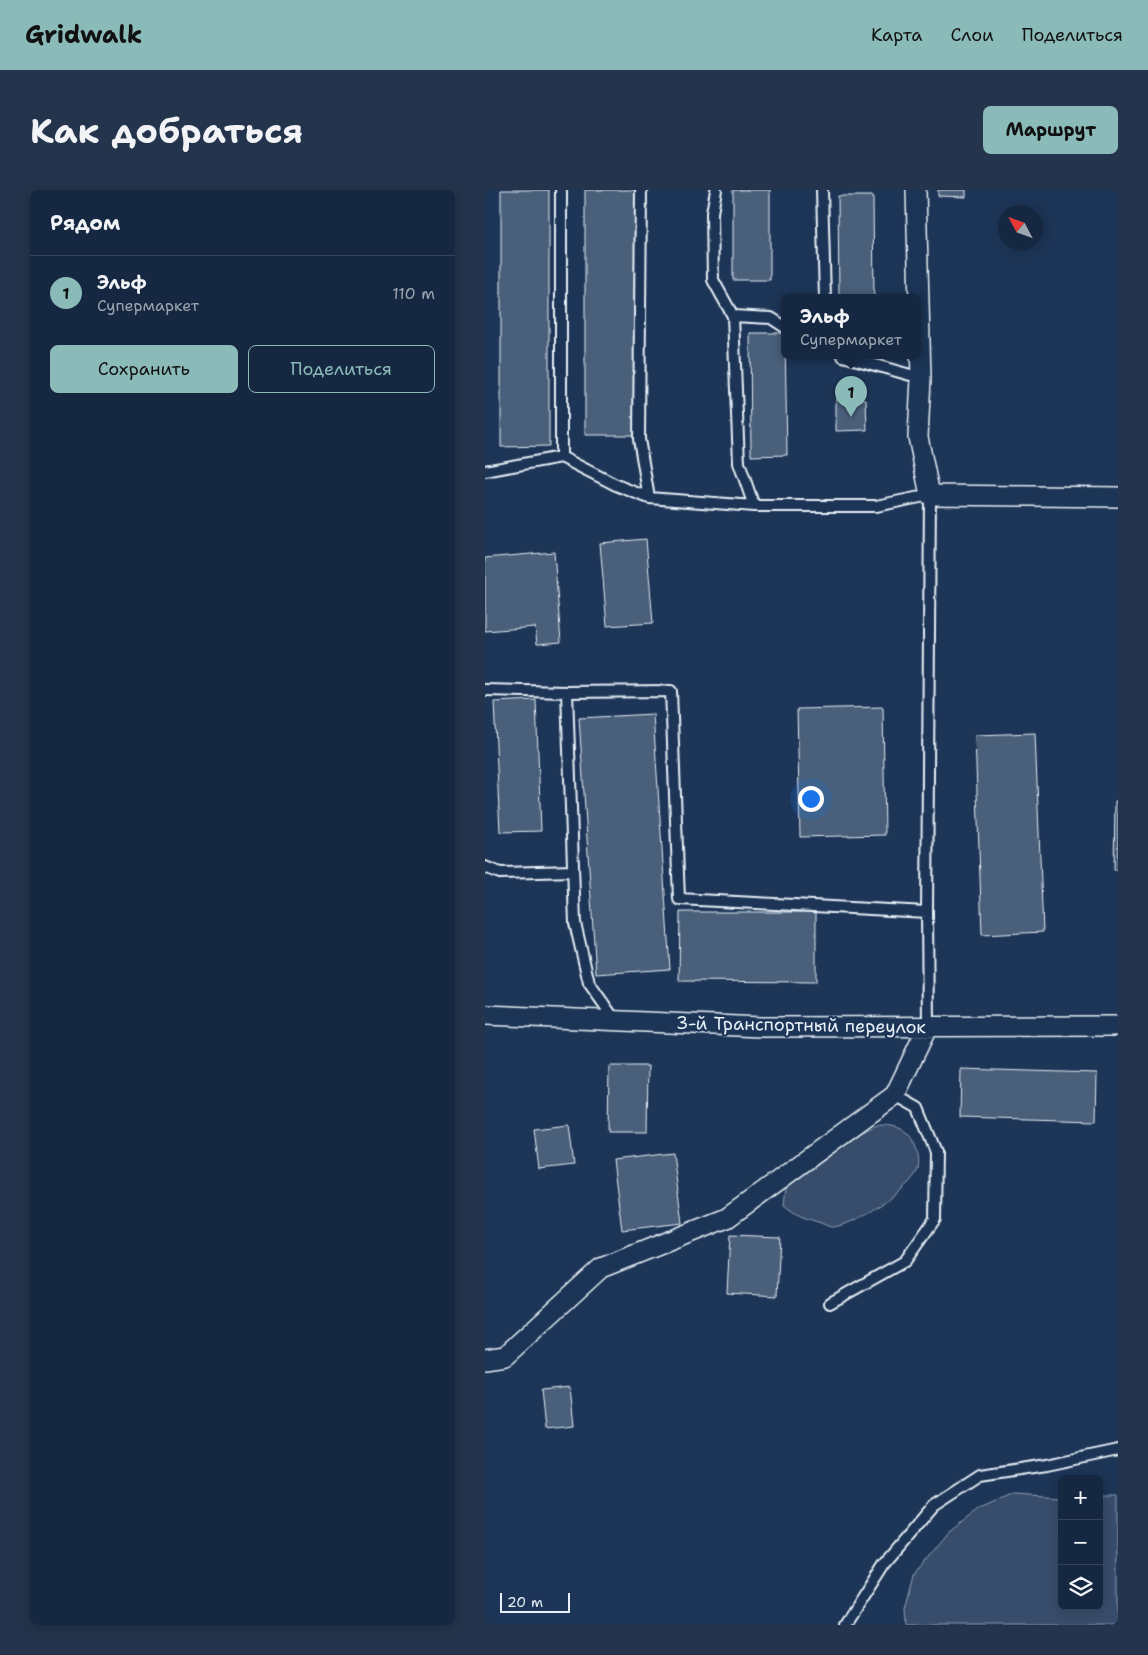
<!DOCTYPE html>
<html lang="ru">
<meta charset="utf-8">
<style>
body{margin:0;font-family:"Shantell Sans",sans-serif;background:#23344c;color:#f1f3f6}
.controls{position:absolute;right:15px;bottom:15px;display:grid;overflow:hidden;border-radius:8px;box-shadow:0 2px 12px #0003}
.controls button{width:45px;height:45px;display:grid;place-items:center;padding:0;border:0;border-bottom:1px solid #35445a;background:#162841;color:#f1f3f6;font:25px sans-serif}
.compass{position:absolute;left:513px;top:15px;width:45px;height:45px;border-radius:50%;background:#162841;box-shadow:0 2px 12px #0003;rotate:311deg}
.scale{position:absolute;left:15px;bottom:12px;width:70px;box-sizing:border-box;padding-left:5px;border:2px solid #e8f1f8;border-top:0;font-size:14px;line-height:18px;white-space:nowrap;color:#e8f1f8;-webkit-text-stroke:4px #1d3557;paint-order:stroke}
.you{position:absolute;left:325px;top:608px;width:18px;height:18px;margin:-12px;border:4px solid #fff;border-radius:50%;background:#1a73e8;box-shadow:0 0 0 8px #1a73e833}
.badge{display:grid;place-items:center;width:32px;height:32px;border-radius:50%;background:#8bbbb9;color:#111;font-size:16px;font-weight:700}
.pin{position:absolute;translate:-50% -41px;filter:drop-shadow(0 1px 2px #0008)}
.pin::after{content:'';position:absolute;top:26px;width:18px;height:15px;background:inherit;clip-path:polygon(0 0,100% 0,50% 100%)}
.popup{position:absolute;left:296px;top:104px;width:140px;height:65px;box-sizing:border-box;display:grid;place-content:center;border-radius:8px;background:#162841;filter:drop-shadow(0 1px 4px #0005);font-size:16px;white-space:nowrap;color:#9ea6b1}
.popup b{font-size:19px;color:#f1f3f6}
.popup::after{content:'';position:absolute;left:50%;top:100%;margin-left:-10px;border:10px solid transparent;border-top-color:#162841}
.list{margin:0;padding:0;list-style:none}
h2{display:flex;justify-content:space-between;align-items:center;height:65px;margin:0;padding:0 20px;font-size:21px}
h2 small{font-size:16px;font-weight:400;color:#9ea6b1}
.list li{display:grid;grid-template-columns:32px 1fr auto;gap:15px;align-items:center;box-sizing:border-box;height:75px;padding:0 20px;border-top:1px solid #35445a}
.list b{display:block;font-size:19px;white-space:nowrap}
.list p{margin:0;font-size:16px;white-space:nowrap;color:#9ea6b1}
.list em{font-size:16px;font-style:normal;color:#9ea6b1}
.actions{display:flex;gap:10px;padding:15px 20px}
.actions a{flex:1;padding:11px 0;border:1px solid #8bbbb9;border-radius:8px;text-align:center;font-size:18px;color:#8bbbb9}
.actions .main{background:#8bbbb9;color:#111}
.icon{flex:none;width:28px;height:28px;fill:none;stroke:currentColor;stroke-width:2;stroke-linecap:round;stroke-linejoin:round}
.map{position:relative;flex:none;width:633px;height:1435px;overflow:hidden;border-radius:8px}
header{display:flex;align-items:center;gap:30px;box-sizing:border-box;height:70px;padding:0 25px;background:#8bbbb9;color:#111}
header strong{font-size:24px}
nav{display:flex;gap:28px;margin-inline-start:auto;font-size:18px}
.intro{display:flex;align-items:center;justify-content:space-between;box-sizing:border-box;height:120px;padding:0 30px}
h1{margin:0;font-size:35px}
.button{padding:12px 22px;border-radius:8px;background:#8bbbb9;color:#111;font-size:18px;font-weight:700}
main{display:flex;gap:30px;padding:0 30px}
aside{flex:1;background:#162841;border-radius:8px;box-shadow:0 2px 12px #0003}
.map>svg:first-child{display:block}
.green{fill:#374d6c;stroke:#909fb2}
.building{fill:#495e7a;stroke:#e8f1f8}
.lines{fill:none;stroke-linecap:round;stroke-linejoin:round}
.service-casing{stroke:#e8f1f8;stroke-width:14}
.minor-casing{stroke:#e8f1f8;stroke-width:22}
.service{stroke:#1d3557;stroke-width:10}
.minor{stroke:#1d3557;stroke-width:19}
.labels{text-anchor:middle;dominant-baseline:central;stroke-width:4.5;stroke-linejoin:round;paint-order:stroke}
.street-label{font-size:18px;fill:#e8f1f8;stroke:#1d3557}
</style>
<header>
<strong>Gridwalk</strong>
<nav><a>Карта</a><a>Слои</a><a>Поделиться</a></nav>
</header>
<div class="intro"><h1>Как добраться</h1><a class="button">Маршрут</a></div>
<main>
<aside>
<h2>Рядом<small></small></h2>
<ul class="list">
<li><span class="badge">1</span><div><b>Эльф</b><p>Супермаркет</p></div><em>110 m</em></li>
</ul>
<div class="actions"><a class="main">Сохранить</a><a>Поделиться</a></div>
</aside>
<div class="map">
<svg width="633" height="1435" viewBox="0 0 633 1435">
<rect width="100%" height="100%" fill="#1d3557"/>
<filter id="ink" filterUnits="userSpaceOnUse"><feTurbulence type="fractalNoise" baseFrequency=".02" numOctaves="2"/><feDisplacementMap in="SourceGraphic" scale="10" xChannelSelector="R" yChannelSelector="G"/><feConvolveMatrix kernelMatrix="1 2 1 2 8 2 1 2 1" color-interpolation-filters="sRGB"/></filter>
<g filter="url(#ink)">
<path class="green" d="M392,935C408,935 422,937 429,953C433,961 435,971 433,979C427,999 367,1037 347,1037C343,1037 339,1034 336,1033C320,1028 312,1026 299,1015L301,997L376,943Z
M528,1304L577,1307V1416H614V1305H633V1435H421L420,1418L429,1384L464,1342L493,1320Z"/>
<path class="building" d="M16,0H64V256L16,257Z
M100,0H150V245H100Z
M248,0H285V90H248Z
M453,0H481V7L453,6Z
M353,6H388L389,108H354Z
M265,143H300L302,265L266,266Z
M351,209H381L382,240L351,241Z
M161,349L168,433L122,436L115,353Z
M69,362L76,452L52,454L50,437L0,441V368Z
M51,510L56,641L15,642L9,512Z
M398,517L400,645L315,647L312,519Z
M168,524L185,779L111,784L94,528Z
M550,543L558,742L497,745L490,545Z
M630,611H633V680H629Z
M195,722H331V792L194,791Z
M124,876H163L162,942H123Z
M476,879L612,883L611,931L475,927Z
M84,935L89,975L54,979L49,939Z
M188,963L197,1033L137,1040L128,970Z
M245,1045L295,1047L292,1106L242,1103Z
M85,1197L89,1236L60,1239L56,1200Z"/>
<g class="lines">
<defs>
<path id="service" d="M156,0L154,249L164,308
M231,0L227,23L228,90L248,126L254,273L269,316
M337,0L340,108
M248,126L286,128L300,137
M358,166L436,188
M76,267V0
M0,281L76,267L131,295L164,308L269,316H391L445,305L442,722
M0,500L82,502L90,733L104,793L130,830
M82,502L186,501L194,709L442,722L443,836
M0,677L15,683L88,681
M345,1113L420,1071L450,1029L451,962L433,918L410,905
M360,1435L399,1374L449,1315L495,1285L562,1275L633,1260"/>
<path id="minor" d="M431,0L436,188L433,247L445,305L633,307
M0,825L276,837L633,836
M0,1169L20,1166L116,1078L242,1028L410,905L443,836"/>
</defs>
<use href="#service" class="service-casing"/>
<use href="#minor" class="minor-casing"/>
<use href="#service" class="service"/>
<use href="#minor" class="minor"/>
</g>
</g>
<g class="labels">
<g class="street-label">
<text transform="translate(316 835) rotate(1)">3-й Транспортный переулок</text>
</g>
</g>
</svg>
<div class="controls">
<button>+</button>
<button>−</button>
<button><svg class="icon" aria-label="layers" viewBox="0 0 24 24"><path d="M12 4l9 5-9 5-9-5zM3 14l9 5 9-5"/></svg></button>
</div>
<svg class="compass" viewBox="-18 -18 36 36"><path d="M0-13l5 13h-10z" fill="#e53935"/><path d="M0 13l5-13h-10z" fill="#9ea6b1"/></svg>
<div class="scale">20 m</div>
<div class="you"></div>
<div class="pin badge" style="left:366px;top:227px">1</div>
<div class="popup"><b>Эльф</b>Супермаркет</div>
</div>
</main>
